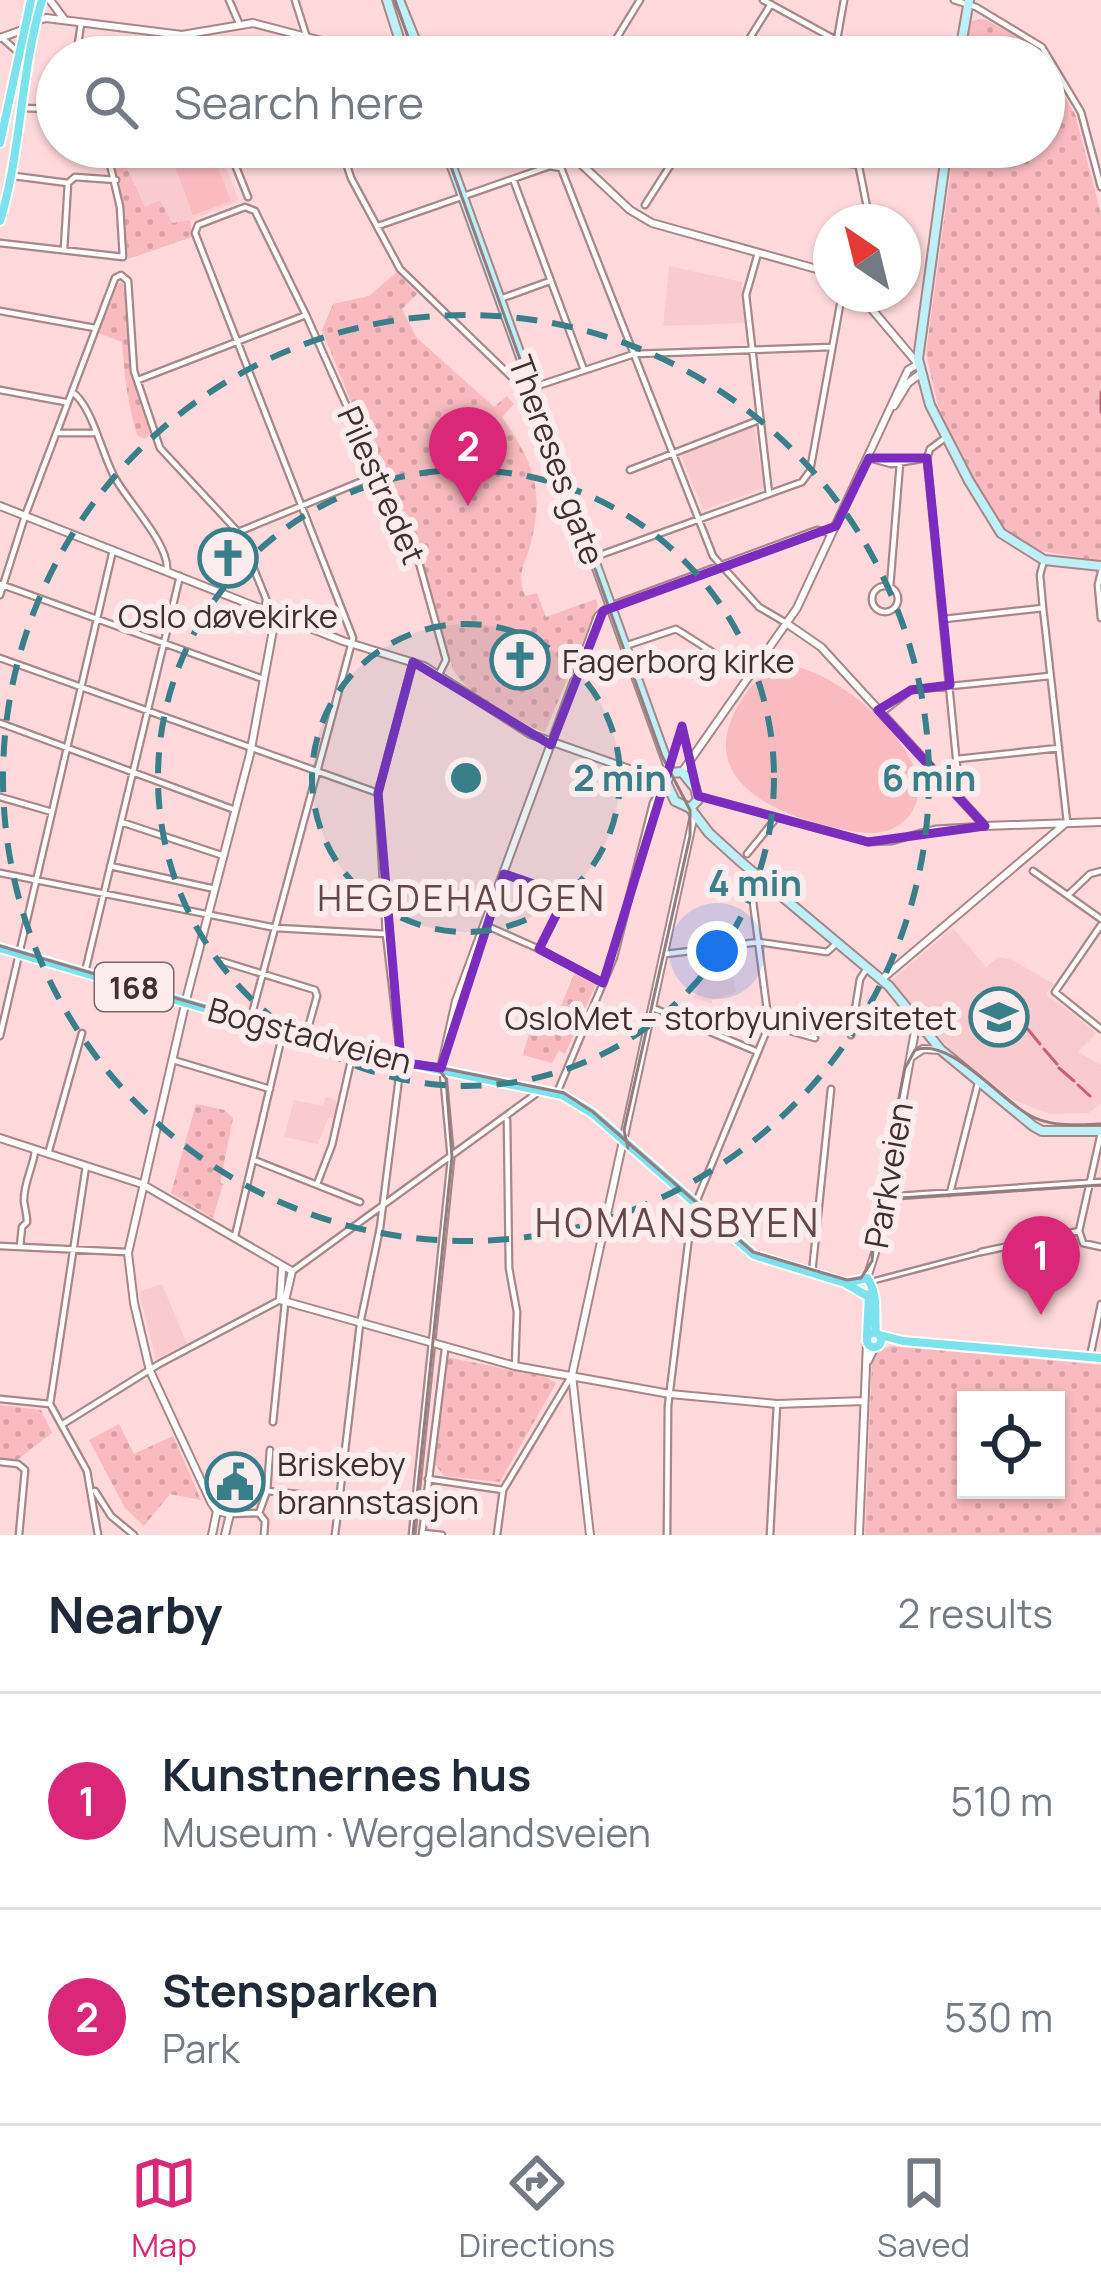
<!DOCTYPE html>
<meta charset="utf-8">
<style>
body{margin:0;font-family:Manrope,sans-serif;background:#f6f6f7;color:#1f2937}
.controls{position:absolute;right:36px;bottom:36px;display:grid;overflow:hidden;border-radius:0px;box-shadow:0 3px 9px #0004}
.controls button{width:108px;height:108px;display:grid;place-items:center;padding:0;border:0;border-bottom:3px solid #e0e1e3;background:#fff;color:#1f2937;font:60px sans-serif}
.compass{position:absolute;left:813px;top:204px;width:108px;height:108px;border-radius:50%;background:#fff;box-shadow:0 3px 9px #0004;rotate:325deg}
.you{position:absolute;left:717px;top:951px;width:42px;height:42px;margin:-30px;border:9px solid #fff;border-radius:50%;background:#1a73e8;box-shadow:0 0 0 18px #1a73e833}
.badge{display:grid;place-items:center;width:78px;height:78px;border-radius:50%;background:#db2777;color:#fff;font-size:39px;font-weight:700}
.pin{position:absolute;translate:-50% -99px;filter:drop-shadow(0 3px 6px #0008)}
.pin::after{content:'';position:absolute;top:63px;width:42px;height:36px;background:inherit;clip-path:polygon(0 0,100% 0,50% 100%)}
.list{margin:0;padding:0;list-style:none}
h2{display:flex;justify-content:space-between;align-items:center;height:156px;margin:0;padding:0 48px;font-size:51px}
h2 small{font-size:39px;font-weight:400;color:#747a83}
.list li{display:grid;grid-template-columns:78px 1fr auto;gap:36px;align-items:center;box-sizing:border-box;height:216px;padding:0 48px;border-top:3px solid #e0e1e3}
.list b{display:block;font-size:45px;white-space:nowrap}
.list p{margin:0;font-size:39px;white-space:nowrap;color:#747a83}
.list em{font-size:39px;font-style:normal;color:#747a83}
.icon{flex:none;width:66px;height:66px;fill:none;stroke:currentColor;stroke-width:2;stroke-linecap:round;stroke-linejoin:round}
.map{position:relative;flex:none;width:1101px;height:1535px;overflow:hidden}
.search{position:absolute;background:#fff;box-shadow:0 3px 9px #0004;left:36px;right:36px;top:36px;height:132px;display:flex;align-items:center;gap:30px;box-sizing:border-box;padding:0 42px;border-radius:66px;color:#747a83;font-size:45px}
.sheet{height:588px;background:#fff}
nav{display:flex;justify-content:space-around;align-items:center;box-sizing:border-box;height:168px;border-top:3px solid #e0e1e3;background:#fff;font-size:33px;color:#747a83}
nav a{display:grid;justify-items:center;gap:6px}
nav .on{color:#db2777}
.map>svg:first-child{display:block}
.built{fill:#f9cbce}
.park{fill:url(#park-dots);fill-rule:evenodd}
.garden{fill:#f9bbc0}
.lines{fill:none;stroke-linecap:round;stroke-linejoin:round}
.stream{stroke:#c8636f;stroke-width:3}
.pedestrian-casing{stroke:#a98688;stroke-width:8}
.minor-casing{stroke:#a98688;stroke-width:9}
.tertiary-casing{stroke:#a98688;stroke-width:10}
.secondary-casing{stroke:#a98688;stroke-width:12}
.primary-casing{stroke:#fff;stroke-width:12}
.pedestrian{stroke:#fff;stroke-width:3}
.minor{stroke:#fff;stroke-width:4.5}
.tertiary{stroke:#fff;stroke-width:6}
.secondary{stroke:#bdf1f7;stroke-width:8}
.primary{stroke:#7be2ee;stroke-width:8}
.tram{stroke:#957c7e;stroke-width:3}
.marked{fill:none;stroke:#7b2cbf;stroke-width:9;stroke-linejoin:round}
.ring{fill:none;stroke:#387f89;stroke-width:6;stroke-dasharray:21 15}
.labels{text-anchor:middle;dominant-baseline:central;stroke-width:12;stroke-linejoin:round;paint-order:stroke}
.shield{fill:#fceced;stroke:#776869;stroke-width:3}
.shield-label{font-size:30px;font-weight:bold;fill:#3e3031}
.street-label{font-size:33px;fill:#3e3031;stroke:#fceced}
.poi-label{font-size:33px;fill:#3e3031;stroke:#fceced;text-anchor:start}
.neighbourhood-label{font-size:36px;letter-spacing:3px;fill:#664749;stroke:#fceced}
.quarter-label{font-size:39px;letter-spacing:3px;fill:#664749;stroke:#fceced}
.centre{fill:#387f89;stroke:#fceced;stroke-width:6}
.ring-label{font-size:36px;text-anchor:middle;font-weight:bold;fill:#387f89;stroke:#fceced;stroke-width:12;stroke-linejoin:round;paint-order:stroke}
</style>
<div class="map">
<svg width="1101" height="1535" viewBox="0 0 1101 1535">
<defs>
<pattern id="park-dots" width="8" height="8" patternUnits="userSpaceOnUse" patternTransform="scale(3)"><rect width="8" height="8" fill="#f9bbc0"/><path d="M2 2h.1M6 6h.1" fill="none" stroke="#d6a1a5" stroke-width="1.8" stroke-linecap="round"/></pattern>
</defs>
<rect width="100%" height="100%" fill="#ffd9db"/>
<path class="built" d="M117,147H218L239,201L190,220L153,228Z
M669,266L742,282L745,323L663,326Z
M754,426L764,488L703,510L681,455Z
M953,928L986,967L998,957L1012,960L1054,984L1046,994L1097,1033L1078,1052L1101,1065V1103L1089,1113L1050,1114L1014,1100L952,1052L891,981Z
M729,949L736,992L712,1000V1004L693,997L698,991L692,954Z
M326,1097L336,1100V1112L334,1118H328L318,1144L284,1137L294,1100L323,1106Z
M162,1284L187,1344L156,1359L139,1292Z"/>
<path class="park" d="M984,19L1034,45L1041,57H966L970,21Z
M1044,62L1075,114L1101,214V561L1035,550L1003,529L960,455L938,406L926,353L954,147H1044Z
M109,147H117L145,207L160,200L172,223L190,220L192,237L128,259L119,181Z
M397,272L417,294L402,309L416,337L494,407L507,396L514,404L502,417C532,461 545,488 531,542C525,567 516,570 525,596L537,593L546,617L596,599L598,606L545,732C515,722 469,697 453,669L418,543L368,444L322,330L333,304L369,296Z
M123,282L132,368L151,433L145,439L137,435C127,399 125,379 122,342L98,333L118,283Z
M575,972L597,982L565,1054L559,1050L552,1063L523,1055L529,1034H539L553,1009L561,1006Z
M196,1104L224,1110L233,1118L220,1183L223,1184L213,1218L171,1193Z
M891,1346L1101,1365V1535H865L872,1361L879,1350ZM966,1400H1056V1490H966Z
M446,1357L546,1377L556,1383L500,1482L444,1476L435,1464Z
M0,1405L41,1410L52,1433L17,1460L0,1458Z
M119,1424L134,1454L173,1436L201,1500L170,1494L144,1526L125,1508L89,1440Z"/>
<path class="garden" d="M210,147L231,201L193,215L173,161Z
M790,666C839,670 953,764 908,817C895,832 876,835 858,832C790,821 687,786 741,701C753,681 766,670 790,666Z"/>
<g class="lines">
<path class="stream" d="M1101,392V412
M1000,997L1023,1023
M1026,1027L1040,1044
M1044,1049L1057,1064
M1059,1068L1074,1081
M1078,1085L1090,1096"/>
<defs>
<path id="pedestrian" d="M873,1281L979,1253"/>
<path id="minor" d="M229,0L239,23
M295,0L313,57
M763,0L836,40
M954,0L976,7L1042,47L1081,112L1101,187
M182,35L191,57
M1,37L19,53
M76,57L81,24
M605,57L640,0
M738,57L771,4
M834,57L844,0
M21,108L57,109
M228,147L248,197
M341,147L351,178L400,269L525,390L634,354L832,347
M699,147L738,161L814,160L861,165
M855,147L870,222
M14,176L68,183L75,177L116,180
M513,179L584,370
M645,205L682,147
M378,226L550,166L561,168L713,556L759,607L788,624
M0,243L123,257L120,207L106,147
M64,249L68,183
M758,253L746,295L769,494
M500,299L550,281
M0,311L95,328
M138,380L306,315
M0,390L65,402
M72,392C92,405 102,455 115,478C129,503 169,544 167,570
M58,433H94
M945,438L930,449L927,458L960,798
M869,458L891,464L927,458
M630,470L759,420
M238,532L377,475
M603,554L802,482L810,471L842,294
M1044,560L1040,575L1043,608L1067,822
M1101,572L1098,585L1101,618
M0,584L263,679
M872 599a13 13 0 1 1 26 0a13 13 0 1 1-26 0Z
M890,587L900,463
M0,595L25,516L115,278L121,275L128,281L134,371L160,448L240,534L266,599L265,609
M610,606L817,530L830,533
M944,619L1043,608
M628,645L676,629L750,676
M0,658L378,793
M881,713L911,690L1050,676
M0,723L235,810
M957,759L1059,748
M699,796L868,842L892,841L935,829L985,826
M0,797L52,812
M121,822L224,856
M747,854L777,817
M110,866L215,889
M1033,871L1101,919
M0,873L276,928L386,934
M1068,895L1090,874L1101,871
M485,925L539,949L563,902L562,895L505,874
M1101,925L1055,992L1101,1029
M539,949L603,983
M694,950L759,942L827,952L837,943
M665,954L691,951
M221,961L315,990L317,996L305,1039
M85,972L180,576
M653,1008L758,1052
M250,1021L353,638L195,233L198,225L245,207L255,211L306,315L365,447L413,541L446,660L438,676
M769,1025L815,1038
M851,1035L860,979L868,967
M0,1036L113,550
M173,1060L270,1089
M557,1093L614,957L653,803L659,792L667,787
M507,1120L509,1268L517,1312L515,1366
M48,1154L82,1033
M254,1160L360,1202
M317,1184L332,1145L353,1052
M950,1193L978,1083
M883,1197L1101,1182
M1079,1231L1101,1133
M1079,1231L1083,1243L1101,1247
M235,1236L283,1032
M0,1246L126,1252
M20,1247L22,1227L27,1222C27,1215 25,1208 24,1202C23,1184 33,1168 35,1151
M981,1252L1079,1231
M294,1270L537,1093
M812,1273L831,1089
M1090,1357L1101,1304
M0,1399L50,1404L87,1471L98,1535
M50,1404L86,1166
M273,1422L285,1303
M63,1424L159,1364L280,1300
M0,1462L18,1464L25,1470L19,1535
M428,1479L503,1490
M95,1491L111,1516L134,1535
M267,1491L415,1506
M230,1514L259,1513
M423,1533L442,1535
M264,1535L265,1521L259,1513L267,1491L270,1450
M335,1535L360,1324L380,1228L401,1062L386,934L378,793L413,662
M412,1535L451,1159L443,1073
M422,1535L445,1349
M497,1535L503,1490L572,1375
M667,1535L668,1406L692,1212L769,1025L752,894L761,880
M770,1535L777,1404"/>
<path id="tertiary" d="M50,0L64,19
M36,21L46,18L182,35L253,23L383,57
M0,38L25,29
M563,147L630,210L652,223L831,273
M894,406L908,383L920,374
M0,506L343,641L424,666L530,734L666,782
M789,625L821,647L985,826L1101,822
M682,772L797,608L908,370L918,364L859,294
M882,979L1066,823
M911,1057L923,1049L941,1050
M441,1068L456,1001L598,616L610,606
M0,1138L142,1184L292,1271L285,1301
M282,1269L280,1300L515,1366L670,1394L777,1404L864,1401
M867,1278L875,1253L917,1020
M868,1361L875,1347
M212,1535L217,1511
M225,1535L230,1514L217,1511L211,1502L150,1371L134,1303L128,1253L187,996L250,754L276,614
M590,1535L572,1375L694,815
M859,1535L867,1343"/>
<path id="secondary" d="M387,0L405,57
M399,0L422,57
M959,57L969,0
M445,147L671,773
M947,147L918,359L930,405L969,481L1001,533L1044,560L1101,566
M671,773L682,772L695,788L698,800L690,808
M671,773L666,782L675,801L690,808
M690,808L709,833L741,862L889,986L941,1050L1033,1126L1042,1131H1101"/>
<path id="primary" d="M0,143L31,0
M0,221C22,149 20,73 42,0
M0,948L353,1052L562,1095L592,1113L754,1255L845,1283L869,1297
M846,1283L867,1278C879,1295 874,1313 876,1333
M867 1340a7 7 0 1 1 14 0a7 7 0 1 1-14 0Z
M880,1335L903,1341L1101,1358
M867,1337L869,1294"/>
</defs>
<use href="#pedestrian" class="pedestrian-casing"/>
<use href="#minor" class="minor-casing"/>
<use href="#tertiary" class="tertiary-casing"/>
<use href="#secondary" class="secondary-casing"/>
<use href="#primary" class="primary-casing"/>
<use href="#pedestrian" class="pedestrian"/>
<use href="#minor" class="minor"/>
<use href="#tertiary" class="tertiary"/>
<use href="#secondary" class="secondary"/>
<use href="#primary" class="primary"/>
<path class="tram" d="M395,0L415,57
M444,147L662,756L690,810V836L624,1130L628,1148
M0,946L348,1049L564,1093L593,1112L753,1252L847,1280L861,1278L872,1261L876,1213L905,1068L915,1050C953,1037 1001,1103 1035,1118C1056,1127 1079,1125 1101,1124
M879,1218L884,1204L900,1198L1101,1185
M413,1535L452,1157L446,1079L438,1068L425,1064"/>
</g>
<path class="marked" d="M869,458H927L950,685L911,690L878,710L985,826L868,842L698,796L682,726L603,983L539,949L566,895L504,874L441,1068L401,1062L378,793L413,662L551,745L603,611L836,526Z"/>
<circle cx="466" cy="778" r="154" fill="#387f89" fill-opacity=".12"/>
<g class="ring">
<circle cx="466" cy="778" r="154"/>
<circle cx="466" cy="778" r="308"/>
<circle cx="466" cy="778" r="463"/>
</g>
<defs>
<symbol id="church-ring" viewBox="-11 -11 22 22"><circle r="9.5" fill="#fceced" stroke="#387f89" stroke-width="1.5"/><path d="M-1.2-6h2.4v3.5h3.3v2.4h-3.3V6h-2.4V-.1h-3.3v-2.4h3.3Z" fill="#387f89"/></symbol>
<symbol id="university-ring" viewBox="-11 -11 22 22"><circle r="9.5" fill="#fceced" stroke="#387f89" stroke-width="1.5"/><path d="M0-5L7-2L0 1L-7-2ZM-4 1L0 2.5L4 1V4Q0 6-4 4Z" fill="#387f89"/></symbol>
<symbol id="civic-ring" viewBox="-11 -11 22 22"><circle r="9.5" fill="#fceced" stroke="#387f89" stroke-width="1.5"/><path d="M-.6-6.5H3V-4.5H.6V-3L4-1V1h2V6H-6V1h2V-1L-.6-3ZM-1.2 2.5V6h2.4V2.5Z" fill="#387f89"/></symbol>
</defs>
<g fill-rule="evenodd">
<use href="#church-ring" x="195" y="525" width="66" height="66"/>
<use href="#church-ring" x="487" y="627" width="66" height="66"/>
<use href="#university-ring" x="966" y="984" width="66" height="66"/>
<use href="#civic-ring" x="202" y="1449" width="66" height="66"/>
</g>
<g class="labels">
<rect class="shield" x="95" y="963" width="78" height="48" rx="9"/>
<g class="shield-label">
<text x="134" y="987">168</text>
</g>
<g class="street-label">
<text transform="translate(557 460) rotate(70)">Thereses gate</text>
<text transform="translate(382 485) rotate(66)">Pilestredet</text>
<text transform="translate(310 1035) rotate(15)">Bogstadveien</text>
<text transform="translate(888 1175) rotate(-80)">Parkveien</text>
</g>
<g class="poi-label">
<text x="228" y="615" text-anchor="middle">Oslo døvekirke</text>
<text x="562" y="660">Fagerborg kirke</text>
<text x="957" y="1017" text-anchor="end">OsloMet – storbyuniversitetet</text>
<text x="277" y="1463">Briskeby<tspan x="277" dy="38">brannstasjon</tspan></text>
</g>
<g class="neighbourhood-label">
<text x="462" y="897">HEGDEHAUGEN</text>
</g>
<g class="quarter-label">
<text x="678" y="1222">HOMANSBYEN</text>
</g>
</g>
<circle cx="466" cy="778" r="18" class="centre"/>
<g class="ring-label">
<text x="620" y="791">2 min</text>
<text x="929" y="791">6 min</text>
<text x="755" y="896">4 min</text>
</g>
</svg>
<div class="controls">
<button><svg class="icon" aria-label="locate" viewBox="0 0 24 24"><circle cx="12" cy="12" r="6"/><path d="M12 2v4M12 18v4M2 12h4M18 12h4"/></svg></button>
</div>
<svg class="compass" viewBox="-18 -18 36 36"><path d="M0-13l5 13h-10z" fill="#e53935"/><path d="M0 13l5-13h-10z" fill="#747a83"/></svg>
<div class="you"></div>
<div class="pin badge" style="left:1041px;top:1315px">1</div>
<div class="pin badge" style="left:468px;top:506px">2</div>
<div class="search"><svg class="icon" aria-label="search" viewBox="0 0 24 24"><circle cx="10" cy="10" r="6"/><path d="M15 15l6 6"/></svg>Search here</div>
</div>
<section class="sheet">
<h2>Nearby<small>2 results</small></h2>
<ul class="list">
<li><span class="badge">1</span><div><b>Kunstnernes hus</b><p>Museum · Wergelandsveien</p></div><em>510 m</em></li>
<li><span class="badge">2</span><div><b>Stensparken</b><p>Park</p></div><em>530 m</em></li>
</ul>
</section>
<nav>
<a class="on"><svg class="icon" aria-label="map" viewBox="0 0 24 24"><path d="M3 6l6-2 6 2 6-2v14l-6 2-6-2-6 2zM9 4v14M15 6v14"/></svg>Map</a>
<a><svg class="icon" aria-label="directions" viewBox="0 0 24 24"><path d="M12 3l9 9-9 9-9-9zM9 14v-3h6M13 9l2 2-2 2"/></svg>Directions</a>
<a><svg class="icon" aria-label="saved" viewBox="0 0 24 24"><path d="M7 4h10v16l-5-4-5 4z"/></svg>Saved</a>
</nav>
